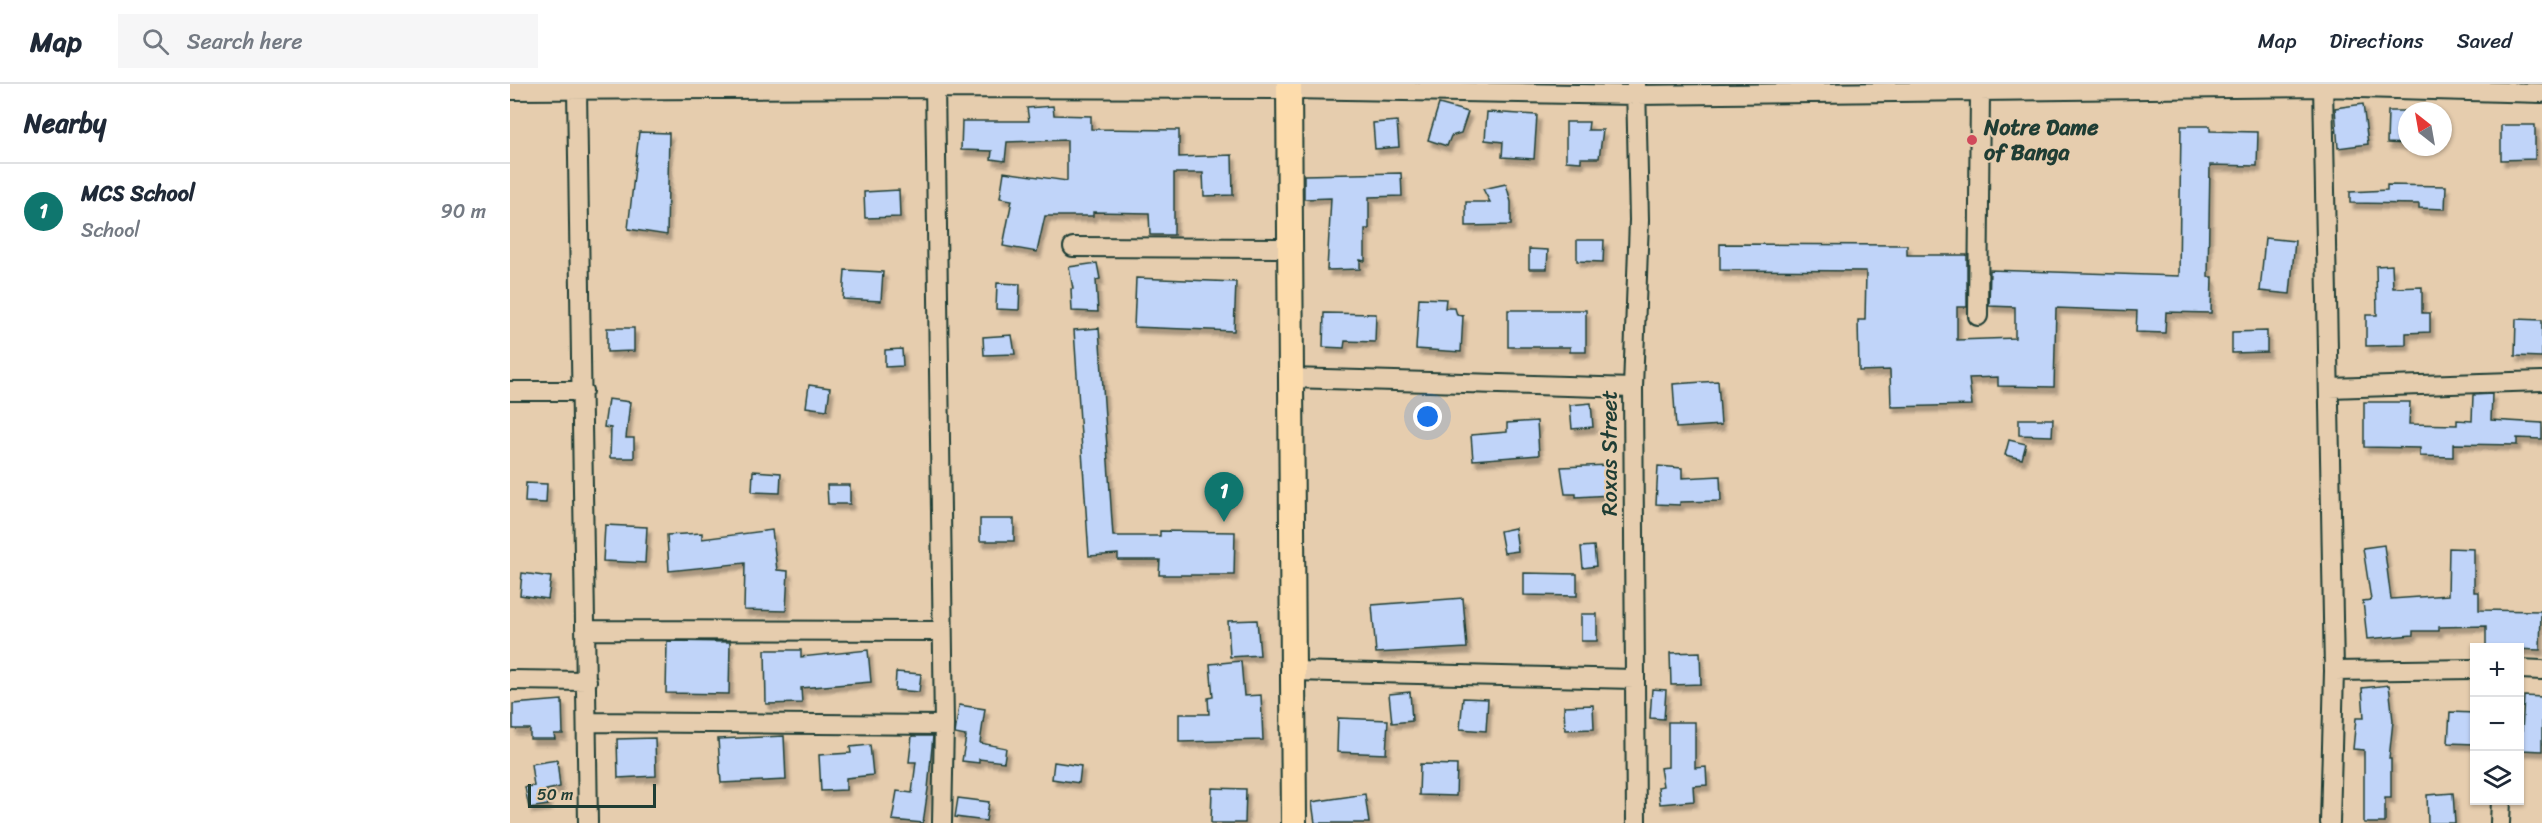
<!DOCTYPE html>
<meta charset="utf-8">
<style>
body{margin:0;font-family:Sriracha,sans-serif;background:#f6f6f7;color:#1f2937}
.controls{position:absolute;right:18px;bottom:18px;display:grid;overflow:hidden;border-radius:0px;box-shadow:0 2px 4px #0004}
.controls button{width:54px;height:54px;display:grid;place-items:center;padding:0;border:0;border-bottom:2px solid #e0e1e3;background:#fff;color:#1f2937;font:30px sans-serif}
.compass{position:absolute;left:1888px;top:18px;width:54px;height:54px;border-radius:50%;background:#fff;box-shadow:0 2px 4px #0004;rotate:329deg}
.scale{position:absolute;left:18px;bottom:15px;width:128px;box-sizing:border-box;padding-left:6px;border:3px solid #1f3d34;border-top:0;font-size:16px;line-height:21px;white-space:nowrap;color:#1f3d34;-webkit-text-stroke:4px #e6cdae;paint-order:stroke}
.you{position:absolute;left:918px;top:333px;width:21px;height:21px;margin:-15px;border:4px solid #fff;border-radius:50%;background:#1a73e8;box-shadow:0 0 0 9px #1a73e833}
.badge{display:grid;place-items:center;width:39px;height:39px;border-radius:50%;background:#0f766e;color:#fff;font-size:20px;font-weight:700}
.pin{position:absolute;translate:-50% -50px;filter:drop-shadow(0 2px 3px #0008)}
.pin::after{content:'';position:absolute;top:32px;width:21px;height:18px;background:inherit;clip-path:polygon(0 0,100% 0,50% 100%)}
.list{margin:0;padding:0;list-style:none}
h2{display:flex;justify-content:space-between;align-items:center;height:78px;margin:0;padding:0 24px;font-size:26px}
h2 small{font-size:20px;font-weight:400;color:#747a83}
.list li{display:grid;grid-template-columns:39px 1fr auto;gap:18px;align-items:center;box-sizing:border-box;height:96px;padding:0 24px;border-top:2px solid #e0e1e3}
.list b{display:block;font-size:22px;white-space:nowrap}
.list p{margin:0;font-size:20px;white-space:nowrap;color:#747a83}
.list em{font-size:20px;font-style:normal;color:#747a83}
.icon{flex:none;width:33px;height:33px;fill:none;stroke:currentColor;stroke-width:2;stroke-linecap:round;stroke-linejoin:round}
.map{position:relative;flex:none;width:2032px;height:739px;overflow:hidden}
header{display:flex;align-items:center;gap:36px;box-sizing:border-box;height:84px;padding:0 30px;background:#fff;border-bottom:2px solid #e0e1e3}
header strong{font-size:28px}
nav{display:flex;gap:33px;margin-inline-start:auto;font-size:21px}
.search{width:420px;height:54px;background:#f6f6f7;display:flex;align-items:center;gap:15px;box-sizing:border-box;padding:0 21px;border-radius:0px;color:#747a83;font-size:22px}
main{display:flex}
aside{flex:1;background:#fff}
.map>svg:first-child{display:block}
.building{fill:#c0d4f9;stroke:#1f3d34;stroke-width:1.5;filter:url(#shadow)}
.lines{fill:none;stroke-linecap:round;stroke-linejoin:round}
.minor-casing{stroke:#1f3d34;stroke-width:22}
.major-casing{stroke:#1f3d34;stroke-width:28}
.minor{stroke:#e6cdae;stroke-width:18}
.major{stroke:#fddcac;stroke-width:24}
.poi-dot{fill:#d1495b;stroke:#e6cdae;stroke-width:2}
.labels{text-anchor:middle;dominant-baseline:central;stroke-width:4.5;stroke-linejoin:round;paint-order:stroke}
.poi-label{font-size:22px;font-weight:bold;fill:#1f3d34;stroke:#e6cdae;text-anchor:start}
.street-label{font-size:22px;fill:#1f3d34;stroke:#e6cdae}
</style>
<header>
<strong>Map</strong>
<div class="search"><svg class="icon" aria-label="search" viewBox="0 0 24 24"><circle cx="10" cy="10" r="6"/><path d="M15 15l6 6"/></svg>Search here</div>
<nav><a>Map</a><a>Directions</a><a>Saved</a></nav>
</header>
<main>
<aside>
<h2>Nearby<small></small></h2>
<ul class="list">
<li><span class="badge">1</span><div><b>MCS School</b><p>School</p></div><em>90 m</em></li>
</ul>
</aside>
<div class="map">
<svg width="2032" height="739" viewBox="0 0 2032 739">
<defs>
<filter id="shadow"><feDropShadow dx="3.5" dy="5.5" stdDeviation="1.5" flood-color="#0004"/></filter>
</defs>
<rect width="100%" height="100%" fill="#e6cdae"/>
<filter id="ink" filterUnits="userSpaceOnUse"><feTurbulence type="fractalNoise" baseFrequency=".0167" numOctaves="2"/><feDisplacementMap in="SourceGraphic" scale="12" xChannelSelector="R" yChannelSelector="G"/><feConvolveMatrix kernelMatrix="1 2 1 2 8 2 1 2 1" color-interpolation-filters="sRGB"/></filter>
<g filter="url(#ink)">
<path class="building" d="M929,20L958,28L951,49L941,52L937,62L918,56Z
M1853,20L1858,60L1828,64L1825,24Z
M543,22L544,31L581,32V45L669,46V73L722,71L723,111L694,112L693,89H664V151H640L639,129L583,128V132H535L527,168L493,162L502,116L490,114L494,88L557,97V56L497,58L495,77L481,75L482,67L451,66L452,37H519L517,24Z
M1878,27H1897V60L1877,59Z
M977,28L1027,31L1024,75L992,73L993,58L975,56Z
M887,37L889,63L865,65L863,39Z
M1056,38H1079L1078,46H1093L1089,74H1071V78L1056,77Z
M1991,41H2025V75L1991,76Z
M1671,42H1700V47L1748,48L1747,82L1700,81L1698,193H1702L1701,229L1656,228L1655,249L1626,248L1627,227L1546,224L1544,303L1488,302V293L1459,294L1462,321L1381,323L1380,286L1349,287L1348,236H1355L1356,187L1210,186V160L1397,161V171H1457V223H1447V256L1505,254V223L1479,222L1480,186L1669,192Z
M129,48L159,49L157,151L118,145Z
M891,89L892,112L859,113V145H855V177L850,176V185L817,186L821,114L794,115V91Z
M996,100L1001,118V141L956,142V118H980L973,105Z
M1877,101L1936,102L1935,125L1909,124V120L1840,119V108L1877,106Z
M389,106L390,133L355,134L354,108Z
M1755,154L1785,157L1780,210L1750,207Z
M1067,156H1094L1093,178L1067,177Z
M1019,165L1038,166L1037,185H1019Z
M587,179L590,195L586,196L588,228L562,227L561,205H563L559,183Z
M1882,181L1883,204L1912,203V229H1920V248L1896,249V261L1856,262V231H1867L1866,182Z
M335,186L373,188L371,217L333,215Z
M626,194L726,198L724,247L624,243Z
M487,199L510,200L509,226L486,225Z
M909,214L936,215L935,224H945L947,231L953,232L951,268L906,265Z
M998,226H1076V268H1060V263H998Z
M814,229L866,230L865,258L835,257L834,264L813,263Z
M2006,235L2032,236V273L2005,272Z
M97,244H124V267L97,268Z
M589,244L603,452H650V447L725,448L724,491H649L650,476H608V470L579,472L564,246Z
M1757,247V268L1722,269V248Z
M502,251L505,270L474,271L473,253Z
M392,265L393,282L375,283V266Z
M1208,297L1211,341L1166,344L1163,300Z
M299,301L320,304L317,326L296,323Z
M1982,310L1981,336L2032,339V355L2007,354V361L1943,360V373L1910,372V364L1854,363V318H1900L1899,340L1947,341V336L1962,337L1963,311Z
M98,315L120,318L116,354H124V374H100L101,344L94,343Z
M1081,319L1083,343L1062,345L1060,321Z
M1509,335H1543L1542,352L1509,351Z
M1027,337L1029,371L963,376L961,351L997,348V339Z
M1499,356L1516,360L1512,375L1495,371Z
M1099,381L1101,411L1066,413V410H1055L1051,383Z
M1148,382L1172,384V394L1210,392L1211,417L1170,418V421L1146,420Z
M243,387L271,389L270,409L242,408Z
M16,399L37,400L36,419L15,418Z
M317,401H340V420H318Z
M470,435H504V457H470Z
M95,441L137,443L135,479L93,477Z
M1005,444L1008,467L994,469L990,447Z
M262,446L267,486L278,487L276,527L234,526L235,479L159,487L157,451L192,449V455Z
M1874,461L1881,515L1938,511L1939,464L1964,465V508H1969V526L2031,527L2030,566L1976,564V542L1929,543V547H1903V551L1857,555L1853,517L1861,516L1853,464Z
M1084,462L1086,482L1073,484L1071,463Z
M12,489L41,493L38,515L10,511Z
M1014,489L1067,490V512L1014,511Z
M953,514L957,564L866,569L862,521Z
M1071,530H1087V557H1071Z
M747,536L750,571L720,573L718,537Z
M157,557L220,558L219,610L156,609Z
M255,566H291V573L358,566L361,598L291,604L292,619L256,620Z
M1190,568L1191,600L1161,601L1160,569Z
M731,577L734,612L751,611L753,656L669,658V630H699L698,614L703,613L700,580Z
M386,588L411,590L409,608L385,606Z
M1879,601L1883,637L1879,675H1881V714H1875V739H1854V666L1843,665L1846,634H1854L1852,604Z
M1142,605L1156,606L1154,635L1140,634Z
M900,608L902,637L882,639L879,610Z
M2014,612L2032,613V667L2011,666Z
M953,614L978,615L976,647L950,645Z
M52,616L53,650H44L45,655H20V645H3V620Z
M449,621L475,625L470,659L496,664L494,678L469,675V679L452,677L456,652L445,650Z
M1083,621L1084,645L1055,646L1054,622Z
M1940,628L1965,629V660L1938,659Z
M828,634L878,636L876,670L827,668Z
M1158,638H1185V684L1196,683L1197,701L1183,702L1184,717L1150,720L1148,703L1153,702L1150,684L1158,683Z
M274,652L276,696L211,699L208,655Z
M402,652H423L418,705L413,739L382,736L387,707L402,709L406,678H399Z
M145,654L146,692L108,694L107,655Z
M360,661L363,691L336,694V706L311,707L309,671L341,669L340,663Z
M47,676L50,703L36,706L38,721L19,724L15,703L24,702L21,680Z
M544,678L571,682L569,699L542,695Z
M910,680L947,681L946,712L909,711Z
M702,704L736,705L735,739H701Z
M1943,709L1945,739H1918L1917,711Z
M855,710L859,739H805L802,718Z
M448,714L479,718L476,737L445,733Z"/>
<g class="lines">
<defs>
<path id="minor" d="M425,0L434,641L432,739
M1813,0L1824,587L1820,739
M0,6L425,4L779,5L1126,11L1813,3L2032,9
M67,6L78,739
M563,163L780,164
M1468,232L1470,7
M781,294L1123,304
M1820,304L2032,297
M0,307H73
M76,546L432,547
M2010,585L2032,586
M783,587L1124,595
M1824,587L1964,585
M0,596L77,597
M77,638L434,641
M1126,739L1123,304L1129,136L1126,0
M1990,739L1991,716"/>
<path id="major" d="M779,0L784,739"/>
</defs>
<use href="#minor" class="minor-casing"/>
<use href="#major" class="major-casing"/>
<use href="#minor" class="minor"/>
<use href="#major" class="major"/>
</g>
</g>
<circle class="poi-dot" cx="1462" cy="56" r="6"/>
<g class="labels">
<g class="poi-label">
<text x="1474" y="43">Notre Dame<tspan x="1474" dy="25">of Banga</tspan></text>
</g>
<g class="street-label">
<text transform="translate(1099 369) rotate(-90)">Roxas Street</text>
</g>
</g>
</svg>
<div class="controls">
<button>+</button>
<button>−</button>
<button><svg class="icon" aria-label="layers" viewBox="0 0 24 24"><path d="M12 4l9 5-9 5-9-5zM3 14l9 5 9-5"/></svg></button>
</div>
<svg class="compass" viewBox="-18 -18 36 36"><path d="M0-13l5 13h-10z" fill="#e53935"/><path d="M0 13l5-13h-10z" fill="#747a83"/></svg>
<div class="scale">50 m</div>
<div class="you"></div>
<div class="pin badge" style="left:714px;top:438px">1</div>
</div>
</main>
